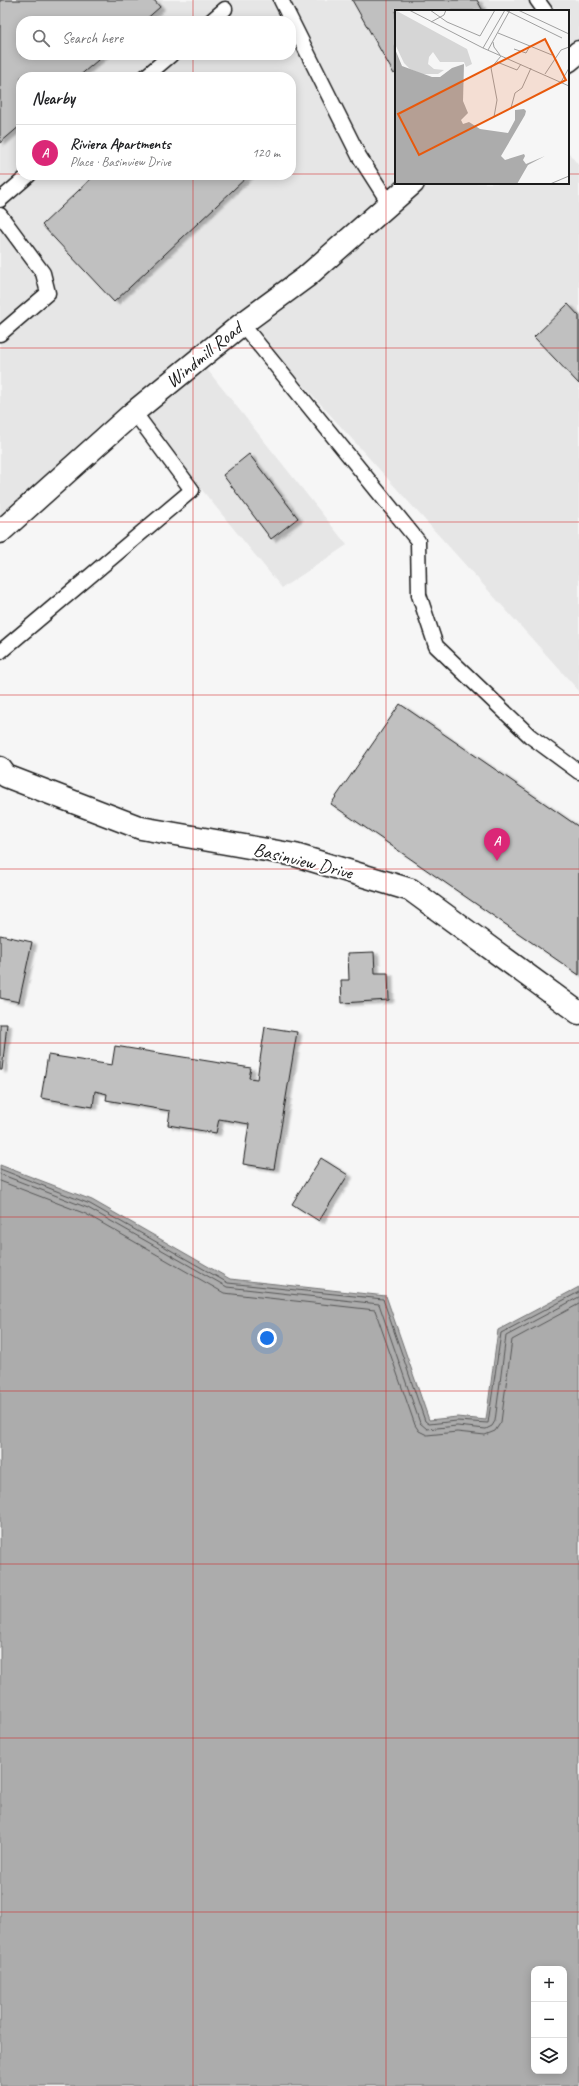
<!DOCTYPE html>
<meta charset="utf-8">
<style>
body{margin:0;font-family:Caveat,sans-serif;background:#f6f6f6;color:#202124}
.controls{position:absolute;right:12px;bottom:12px;display:grid;overflow:hidden;border-radius:8px;box-shadow:0 2px 10px #0003}
.controls button{width:36px;height:36px;display:grid;place-items:center;padding:0;border:0;border-bottom:1px solid #e0e0e0;background:#fff;color:#202124;font:20px sans-serif}
.you{position:absolute;left:267px;top:1338px;width:14px;height:14px;margin:-10px;border:3px solid #fff;border-radius:50%;background:#1a73e8;box-shadow:0 0 0 6px #1a73e833}
.badge{display:grid;place-items:center;width:26px;height:26px;border-radius:50%;background:#db2777;color:#fff;font-size:13px;font-weight:700}
.pin{position:absolute;translate:-50% -33px;filter:drop-shadow(0 1px 2px #0008)}
.pin::after{content:'';position:absolute;top:21px;width:14px;height:12px;background:inherit;clip-path:polygon(0 0,100% 0,50% 100%)}
.list{margin:0;padding:0;list-style:none}
h2{display:flex;justify-content:space-between;align-items:center;height:52px;margin:0;padding:0 16px;font-size:17px}
h2 small{font-size:13px;font-weight:400;color:#757577}
.list li{display:grid;grid-template-columns:26px 1fr auto;gap:12px;align-items:center;box-sizing:border-box;height:56px;padding:0 16px;border-top:1px solid #e0e0e0}
.list b{display:block;font-size:15px;white-space:nowrap}
.list p{margin:0;font-size:13px;white-space:nowrap;color:#757577}
.list em{font-size:13px;font-style:normal;color:#757577}
.icon{flex:none;width:22px;height:22px;fill:none;stroke:currentColor;stroke-width:2;stroke-linecap:round;stroke-linejoin:round}
.map{position:relative;flex:none;width:579px;height:2086px;overflow:hidden}
.search{position:absolute;background:#fff;box-shadow:0 2px 10px #0003;left:16px;top:16px;width:280px;height:44px;display:flex;align-items:center;gap:10px;box-sizing:border-box;padding:0 14px;border-radius:16px;color:#757577;font-size:15px}
.panel{position:absolute;background:#fff;box-shadow:0 2px 10px #0003;left:16px;top:72px;width:280px;height:108px;border-radius:16px}
.map>svg:first-child{display:block}
.built{fill:#e6e6e6;fill-rule:evenodd}
.water{fill:#acacac;stroke:#727272;fill-rule:evenodd}
.lines{fill:none;stroke-linecap:round;stroke-linejoin:round}
.shore{stroke:#565656;stroke-width:1}
.building{fill:#c0c0c0;stroke:#1c1c1c;filter:url(#shadow)}
.lane-casing{stroke:#1c1c1c;stroke-width:17}
.street-casing{stroke:#1c1c1c;stroke-width:25}
.primary-casing{stroke:#1c1c1c;stroke-width:25}
.lane{stroke:#fff;stroke-width:14}
.street{stroke:#fff;stroke-width:22}
.primary{stroke:#fff;stroke-width:22}
.grid{fill:none;stroke:#d62828;stroke-width:1;stroke-opacity:0.55}
.labels{text-anchor:middle;dominant-baseline:central;stroke-width:4;stroke-linejoin:round;paint-order:stroke}
.street-label{font-size:19px;fill:#1c1c1c;stroke:#fff}
.inset-road{fill:none;stroke:#9f9f9f;stroke-width:1}
.view{fill:#e8590c;fill-opacity:0.15;stroke:#e8590c;stroke-width:2}
.inset-edge{fill:none;stroke:#1c1c1c;stroke-width:2}
</style>
<div class="map">
<svg width="579" height="2086" viewBox="0 0 579 2086">
<defs>
<filter id="shadow"><feDropShadow dx="4.5" dy="2.5" stdDeviation="1" flood-color="#0004"/></filter>
</defs>
<rect width="100%" height="100%" fill="#f6f6f6"/>
<filter id="ink" filterUnits="userSpaceOnUse"><feTurbulence type="fractalNoise" baseFrequency=".025" numOctaves="2"/><feDisplacementMap in="SourceGraphic" scale="8" xChannelSelector="R" yChannelSelector="G"/><feConvolveMatrix kernelMatrix="1 2 1 2 8 2 1 2 1" color-interpolation-filters="sRGB"/></filter>
<g filter="url(#ink)">
<path class="built" d="M0,0H579V63L568,72V11H396V183H568V152L579,166V691L251,327L202,363L347,545L282,588L140,414L0,528ZM21,21H291V55H21ZM21,77H291V175H21Z"/>
<path class="water" d="M0,1165L92,1200L230,1279L386,1296L429,1420L457,1417L486,1420L498,1330L579,1287V2086H0ZM534,1969H564V2071H534Z"/>
<g class="lines">
<path class="shore" d="M0,1169L90,1204L228,1283L383,1299L425,1421L429,1424L457,1421L488,1423L501,1333L579,1292
M0,1174L88,1208L227,1287L379,1304L420,1423L427,1429L457,1426L486,1429L492,1426L495,1421L506,1336L579,1297
M0,1181L86,1214L224,1293L375,1310L415,1425L419,1431L427,1435L457,1432L485,1435L495,1431L501,1422L512,1340L579,1304"/>
</g>
<path class="building" d="M0,0H154L160,7L144,21H21V55H104L78,77H21V125L0,143Z
M352,0H477L483,11H396V72L394,74Z
M95,175H249L114,302L42,225Z
M568,304L579,316V384L534,337Z
M249,454L298,518L271,539L223,475Z
M400,704L579,827V975L331,804Z
M0,935L32,942L19,1002L0,998Z
M374,952L375,973H388L389,1000L342,1003L341,980H349L348,953Z
M0,1024H7L2,1070H0Z
M265,1027L297,1032L274,1169L243,1164L249,1124L219,1119L216,1133L168,1125L170,1111L106,1100L107,1094L95,1091L93,1107L41,1098L48,1055L112,1065L115,1046L251,1068L249,1078L257,1079Z
M321,1158L348,1175L319,1221L292,1204Z"/>
<g class="lines">
<defs>
<path id="lane" d="M281,0L359,156L389,203
M537,0L545,11
M211,21L225,9
M145,77L171,55
M0,200L29,175
M0,215L43,273L48,293L0,334
M242,324L418,541L419,595L436,646L530,736L579,772
M0,652L192,490L134,412"/>
<path id="street" d="M0,768L6,776L141,828L295,855L411,890L579,1013"/>
<path id="primary" d="M568,61L579,52
M0,532L134,412L242,324L306,277L413,183"/>
</defs>
<use href="#lane" class="lane-casing"/>
<use href="#street" class="street-casing"/>
<use href="#primary" class="primary-casing"/>
<use href="#lane" class="lane"/>
<use href="#street" class="street"/>
<use href="#primary" class="primary"/>
</g>
</g>
<path class="grid" d="M193,0V21M386,0V2086M193,55V77M0,174H21M291,174H396M568,174H579M193,175V2086M0,348H579M0,522H579M0,695H579M0,869H579M0,1043H579M0,1217H579M0,1391H579M0,1564H579M0,1738H579M0,1912H579"/>
<g class="labels">
<g class="street-label">
<text transform="translate(204 355) rotate(-39)">Windmill Road</text>
<text transform="translate(303 861) rotate(14)">Basinview Drive</text>
</g>
</g>
<g transform="translate(395 10)">
<rect width="174" height="174" fill="#f6f6f6"/>
<path d="M0,0L72,39L77,54L71,57L69,52H45L38,42L34,47L33,54L39,59L49,60L43,64H27L15,59L9,53L0,34Z" fill="#d6d6d6"/>
<path d="M0,39L7,56L37,67H45L57,58L69,54L68,91L73,103L66,110L68,114L74,112L85,119L113,123L120,110V100L129,99L131,101L130,105L106,146L110,150L129,144L130,146L128,150L131,154L150,146L133,155L122,174H0Z" fill="#acacac"/>
<path class="inset-road" d="M14,0L88,38L174,76M35,0L52,12L85,26L100,0M110,0L167,28M123,0L174,24M36,12L49,5L51,0M103,23L157,45M98,32L99,37L105,45M88,38L110,0M119,39L131,43L135,36M93,40L115,0M102,52L122,60L126,54M150,64L166,40L174,37M166,72L174,58M116,98L120,83L127,78L136,58M99,107L102,90L96,58L106,46M155,174L174,166"/>
<path class="view" d="M150,29L171,70L24,145L3,104Z"/>
<rect width="174" height="174" class="inset-edge"/>
</g>
</svg>
<div class="controls">
<button>+</button>
<button>−</button>
<button><svg class="icon" aria-label="layers" viewBox="0 0 24 24"><path d="M12 4l9 5-9 5-9-5zM3 14l9 5 9-5"/></svg></button>
</div>
<div class="you"></div>
<div class="pin badge" style="left:497px;top:861px">A</div>
<div class="search"><svg class="icon" aria-label="search" viewBox="0 0 24 24"><circle cx="10" cy="10" r="6"/><path d="M15 15l6 6"/></svg>Search here</div>
<section class="panel">
<h2>Nearby<small></small></h2>
<ul class="list">
<li><span class="badge">A</span><div><b>Riviera Apartments</b><p>Place · Basinview Drive</p></div><em>120 m</em></li>
</ul>
</section>
</div>
